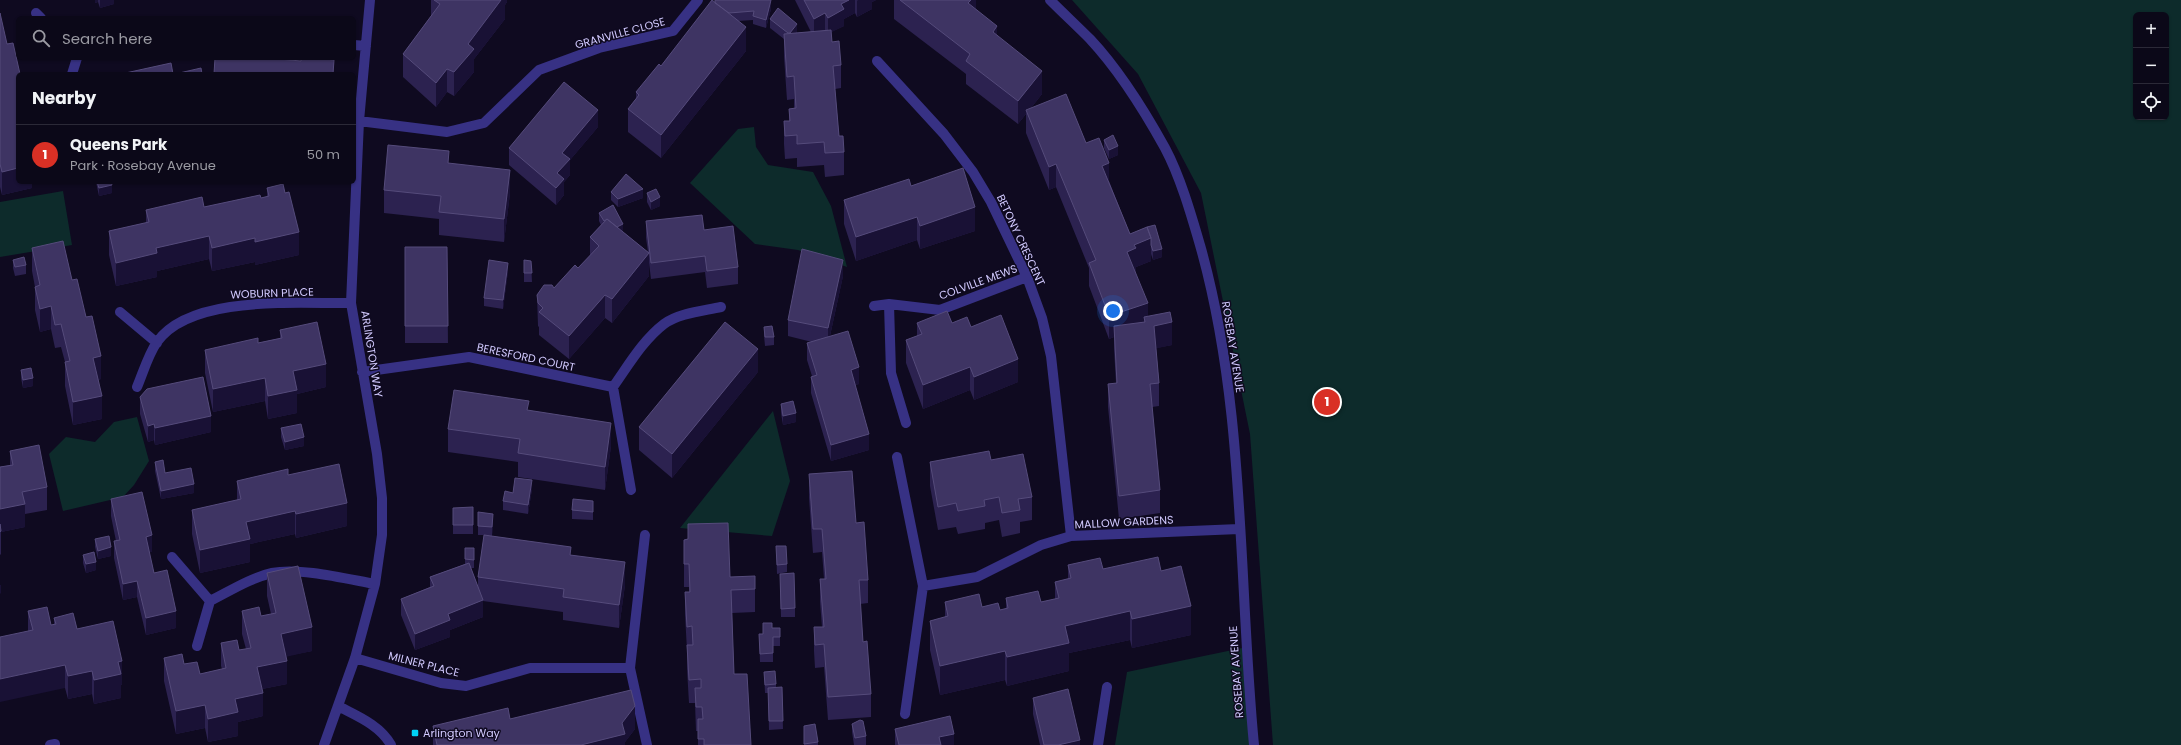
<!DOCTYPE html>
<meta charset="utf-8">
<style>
body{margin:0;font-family:Poppins,sans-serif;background:#191625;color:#f1f3f6}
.controls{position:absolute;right:12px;top:12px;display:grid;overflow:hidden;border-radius:6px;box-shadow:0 1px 3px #0004}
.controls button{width:36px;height:36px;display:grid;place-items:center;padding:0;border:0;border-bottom:1px solid #2b2937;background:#0b0818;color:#f1f3f6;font:20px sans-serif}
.you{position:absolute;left:1113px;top:311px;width:14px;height:14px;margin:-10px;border:3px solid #fff;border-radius:50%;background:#1a73e8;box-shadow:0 0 0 6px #1a73e833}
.badge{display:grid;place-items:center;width:26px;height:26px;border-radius:50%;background:#d93025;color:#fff;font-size:13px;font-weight:700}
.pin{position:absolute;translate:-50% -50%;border:2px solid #fff;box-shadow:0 1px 4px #0006}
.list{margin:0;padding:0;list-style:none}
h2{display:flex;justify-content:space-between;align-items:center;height:52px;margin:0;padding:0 16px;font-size:17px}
h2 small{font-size:13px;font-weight:400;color:#9a9aa2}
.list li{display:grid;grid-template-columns:26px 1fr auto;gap:12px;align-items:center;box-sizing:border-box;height:60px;padding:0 16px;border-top:1px solid #2b2937}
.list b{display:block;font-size:15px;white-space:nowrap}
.list p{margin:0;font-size:13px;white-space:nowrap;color:#9a9aa2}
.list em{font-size:13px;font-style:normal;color:#9a9aa2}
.icon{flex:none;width:22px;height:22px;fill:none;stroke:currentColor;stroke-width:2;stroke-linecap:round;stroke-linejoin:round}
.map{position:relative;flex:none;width:2181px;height:745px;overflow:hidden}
.search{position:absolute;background:#0b0818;box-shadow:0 1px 3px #0004;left:16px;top:16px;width:340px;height:44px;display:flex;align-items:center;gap:10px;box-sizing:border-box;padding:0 14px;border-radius:6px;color:#9a9aa2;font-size:15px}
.panel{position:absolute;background:#0b0818;box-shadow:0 1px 3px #0004;left:16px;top:72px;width:340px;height:112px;border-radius:6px}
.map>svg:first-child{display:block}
.green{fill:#0d2b2b;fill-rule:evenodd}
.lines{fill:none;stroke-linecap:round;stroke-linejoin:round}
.minor{stroke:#373184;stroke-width:10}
.wall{fill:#2c2250}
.shaded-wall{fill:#191135}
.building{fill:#3e3463;stroke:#554b7b}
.poi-dot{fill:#00d2f5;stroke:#0f0a20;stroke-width:1.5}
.labels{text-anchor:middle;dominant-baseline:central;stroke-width:3;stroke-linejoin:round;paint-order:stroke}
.street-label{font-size:11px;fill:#d2caff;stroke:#0f0a20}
.poi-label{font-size:11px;fill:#d2caff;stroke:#0f0a20;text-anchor:start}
</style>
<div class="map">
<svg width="2181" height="745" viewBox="0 0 2181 745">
<rect width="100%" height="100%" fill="#0f0a20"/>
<path class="green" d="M1072,0H2181V745H1273L1250,434L1201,193L1138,74ZM2136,15H2166V117H2136Z
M754,127L756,147L768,165L813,172L831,206L847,267L798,250L755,244L690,183L738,129Z
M63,191L72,245L0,257V202Z
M773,411L790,481L772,536L680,528Z
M137,417L149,461L134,485L123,497L63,511L49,454L66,437L95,442L114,422Z
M1247,647L1255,745H1115L1127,672Z"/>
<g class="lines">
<path class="minor" d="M1050,0C1063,13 1077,26 1090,39C1120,71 1144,110 1165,148C1180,176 1191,214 1200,245C1246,407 1238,579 1254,745
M36,13L41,18
M354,45L366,46
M877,61L944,134L973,172L991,202L1027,277L1042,318L1051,356L1071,536
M72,74L77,58
M359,121L447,132L484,123L539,70L599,48L673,31L698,0
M889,304L891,373L906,423
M874,306L889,304L940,310L1027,277
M120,312L157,343
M362,372L469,357L613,387C628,366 643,340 664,324C679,313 703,311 721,307
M137,387C143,373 148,355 157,342C191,294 299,304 351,303
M613,387L631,490
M897,457L923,586L905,714
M645,535L630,668L647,745
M172,557L210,601
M923,586L977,577L1041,545L1071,536L1239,529
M197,646L210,601C230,591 250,578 272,573C299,567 347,579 375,584
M355,658L441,683L466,686L530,668H630
M338,706C357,716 380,725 391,745
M50,745L55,744
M324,745L355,658L375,584L382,535V498L377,454L351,303L359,121L370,0
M1098,745L1107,687"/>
</g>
<path class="wall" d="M95,0H114V4L100,8L98,2L95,3Z
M431,0H507V2L505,5V19L474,59V72L454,96L447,92L436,107L403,77V54L431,16Z
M715,0L771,9L766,28L753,24V20L738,21L746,51L661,158L628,132V109L636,99V92L661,66L715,2Z
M795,0H876L872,2V9L857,17L855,13L844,19V26L831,32L832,42L841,65V88L835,89L839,136L844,152V175L825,177L824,165L797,167V158L785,159L784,144V121H789V109L794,108V99L787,100L784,57V39L770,28V19L797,32V33L811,32Z
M894,0H976V10L997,35L1042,94L1031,108L1086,143L1109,181L1130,234L1147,227L1162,257L1153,260L1151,254V261L1136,267L1135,272L1148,316L1172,345L1156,348L1159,383V406L1152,407L1160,490V513L1119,519L1108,407V384L1116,383L1114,349V337L1109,339L1089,286V268L1056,187L1049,190L1026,133V114L1018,124L966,84V74L894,19Z
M0,13L32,182V188L2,195L0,187Z
M598,127L570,160V175L564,182V195L556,205L509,165V148Z
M1104,140L1118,155L1109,159L1104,148Z
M449,163L510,193L504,242L439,235V219L384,213V190Z
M96,182H111L112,193L99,196Z
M911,186L975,231L920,249L917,240L856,261L844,224V200Z
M267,188L299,255L255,265V262L212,271L209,259L157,271V277L116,286L109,255V231L146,223V210L204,207L261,198L267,197Z
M611,192L643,198L618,207L611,200Z
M647,193L660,206L651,210L647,202Z
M599,213L648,252L646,238V221L704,230L738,267V284L707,288L705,272L651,279L649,263V276L612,323L605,318L569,359L539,335V327L538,326L537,295L554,288L578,268L590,256V237L601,225L599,221Z
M405,247H447L448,343H405Z
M32,248L72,280L86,317L101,379L98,380L102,419L73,425L65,386V362L61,347L55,348L51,329L40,332L35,310V287L32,271Z
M13,260L26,265V274L15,276L13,268Z
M524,260L531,261L532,282H524Z
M508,271L503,309L484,306V298Z
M843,276L830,336L859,384L855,385L869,450L831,461L811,393V377L812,376L807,360V343L812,342L788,336V320Z
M917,323H952L971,327L1018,382L974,400L970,390L923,409L906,363V340L917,336Z
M764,327L774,337V345L765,346L764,336Z
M280,330L326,387L297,394V413L268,419L265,401L213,412L205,373V350L258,343L280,338Z
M21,370L33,386L23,388L21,378Z
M758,372L672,478L639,450V427Z
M140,397L211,432L155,445L154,440L148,442L140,414Z
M781,404L796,422L783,425L781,413Z
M281,428L304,446L285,450L281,437Z
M448,429L611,446L605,490L518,477V462L448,452Z
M10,451L47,487V510L25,514V527L1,532V554L0,555V467L10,465Z
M991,460L1032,497V520L1020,522V533L1002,537L999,520L985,523V529L958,534L956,527L938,530L930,486V462Z
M155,462L165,473L194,493L161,499L155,471Z
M809,474L856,523L868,580V603L860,604L863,642L871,694V717L828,720L824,667L815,668L814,651V627H822L820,602V579H824L822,552L813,553L809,498Z
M288,475L347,526L296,538L295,534L250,544V562L200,573L192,534V510L237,500V481Z
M532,489L528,514L503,510V501L513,493Z
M111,499L152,552H149L154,573L176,628L146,635L137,597L123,600L114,558V541H116L111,516Z
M453,508L473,525V534H453Z
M593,509V520L572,519V510Z
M478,512L493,522L492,536L485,535L571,555L625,585L619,628L563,620V612L483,601V617L450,630V637L415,650L401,615V599L430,587V577L465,564V548H474V568H471L478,588V577L484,535H478Z
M688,524L730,577L755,589V612L732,613L734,674L751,745H698V731H696L695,703H689L687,669V650L685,615V592H689V587H684V540L688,539Z
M95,539L111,556L98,559L95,547Z
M776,546L787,564V572L777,574Z
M83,555L96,570L86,573L83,563Z
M1068,565L1103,569L1161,571L1191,635L1132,648L1130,640L1069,653V671L1007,686L1005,680L940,695L930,650V621L945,617V602L982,607L1000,610L1006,609V598L1041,602L1055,599V582L1068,579Z
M267,573L312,651L286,656L287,684L262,689L263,716L238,722V736L208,742L205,728L176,734L164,681V658L184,664L200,674L222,669L221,666V643L239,650L246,649L242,634V611L261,616L271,614L267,596Z
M780,582L795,608V617H781Z
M28,611L51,625H54V618L77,629L122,684L121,685V698L94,704L92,694L68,699L65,688L28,631Z
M772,628H780V646H773V662H760L759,634H763Z
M764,672L776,684V688L782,687L783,729L769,730L768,693H765Z
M1033,698L1080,745H1040L1033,714Z
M510,719L635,729L625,742V745H433V726Z
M852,724L866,736V745H854L852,732Z
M804,726L818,742V745H804Z
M895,729L954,745H895Z"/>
<path class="shaded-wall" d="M95,0H98V2L95,3Z
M100,0H114V4L100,8Z
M497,0H507V2L505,5V19L474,59V72L454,96V72L468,44Z
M771,0V9L766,28V20Z
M849,0H855V13L844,19V26L828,34V18L841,4Z
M858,0H876L872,2V9L857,17V1Z
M971,0H976V16L968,3Z
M825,13V30L814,36V19Z
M797,24V32L789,43V34Z
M997,26V49L993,32Z
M746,27V51L661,158V135Z
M334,60V74H333Z
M447,69V92L436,107V83Z
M1042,71V94L1027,113L1026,110V114L1018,124V101Z
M598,110V127L570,160V175L564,182V195L556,205V188L557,173L562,153Z
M1118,146V155L1109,159V150Z
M1109,163V186L1102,166Z
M1056,164V187L1049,190V167Z
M18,168V182H32V188L2,195V172Z
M510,170V193L504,242V219Z
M112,185V193L99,196V188Z
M643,189V198L618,207V199Z
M660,197V206L651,210V202Z
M975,207V231L920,249V226Z
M917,217V240L856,261V237Z
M623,224V232L610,231Z
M299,232V255L255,265V262L212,271V248L255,238Z
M209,236V259L157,271V277L116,286V263L156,248Z
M1151,238V261L1136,267V272L1127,275V252L1134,245Z
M1162,249V257L1153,260V251Z
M649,253V276L612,323V299Z
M843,260V276L828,345V328Z
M508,263V271L503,309V300Z
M605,295V318L569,359V336Z
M1148,303V326L1144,317V328L1114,326V337L1109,339V316Z
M51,306V329L40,332V309Z
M1172,322V345L1154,349V326Z
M758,349V372L672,478V454Z
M101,356V379L93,381V358Z
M1018,359V382L974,400V377Z
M326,364V387L297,394V413L268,419V396L293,371Z
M859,367V384L851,386V370Z
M970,367V390L923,409V385Z
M33,378V386L23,388V380Z
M265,378V401L213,412V389Z
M102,396V419L73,425V402Z
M796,413V422L783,425V416Z
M211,416V432L155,445V428Z
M611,423V446L605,490V467Z
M154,424V440L148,442V426Z
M869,434V450L831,461V445Z
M304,437V446L285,450V442Z
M532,480V489L528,514V505Z
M194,484V493L161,499V491Z
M347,503V526L296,538V514Z
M25,504V527L1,532V531L0,532V509Z
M295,511V534L250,544V562L200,573V550L246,522Z
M493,514V522L492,536V527Z
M152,535V552L146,553V537Z
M111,547V556L98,559V551Z
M96,562V570L86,573V564Z
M625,562V585L619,628V605Z
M137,581V597L123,600V584Z
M0,585H1V593L0,594Z
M483,600V617L450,630V637L415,650V634L448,614Z
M1191,606V635L1132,648V619Z
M176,611V628L146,635V618Z
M1130,611V640L1069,653V671L1007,686V657L1065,626Z
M312,627V651L281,658V634Z
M1005,651V680L940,695V666Z
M122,661V684L121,685V698L94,704V680L118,662Z
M287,661V684L257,690V667Z
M65,665V688L0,702V679Z
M92,671V694L68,699V676Z
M263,693V716L238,722V736L208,742V719L235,699Z
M205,705V728L176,734V711Z
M635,706V729L625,742V745H581L622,723Z
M954,734V745H939V737Z
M1080,740V745H1058Z"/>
<path class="building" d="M434,0H501L468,44L474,49L454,72L447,69L436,83L403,54L440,4Z
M712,0L746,27L661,135L628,109L639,95L636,92L659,64L661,66Z
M715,0H771L766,20L753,16L754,11L729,13L715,3Z
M804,0H849L841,4L844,9L828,18L825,13L814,19Z
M900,0H971L968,3L997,26L993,32L1042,71L1018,101L966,61L970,54Z
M778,8L797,24L790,33H788L770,19Z
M0,13L7,44L13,43L20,74H18V168L2,172L0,164Z
M831,30L832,42L839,41L841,65L833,66L839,136H843L844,152L825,153L824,142L797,144V135L785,136L784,121H790L789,109L796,108L794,76L787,77L784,34Z
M215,58H268L301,61V58H315L334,60L333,74H214Z
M171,63L173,74H121Z
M201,68L202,74H175Z
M564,82L598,110L562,153L570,159L557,173L564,179L556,188L509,148Z
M1066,94L1086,143L1099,138L1109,163L1102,166L1130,234L1147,227L1151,238L1134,245L1136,248L1127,252L1148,303L1109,316L1089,263L1096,260L1056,164L1049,167L1026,110Z
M1113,135L1118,146L1109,150L1104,140Z
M388,145L449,151L448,163L510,170L504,219L439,212L441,196L384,190Z
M963,168L975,207L920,226L917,217L856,237L844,200L909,179L911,186Z
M626,174L643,189L618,199L611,192Z
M97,182H111L112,185L99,188Z
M283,184L285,193L289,192L299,232L255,242V238L212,248L209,236L156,248L157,253L116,263L109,231L149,222L146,210L202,197L204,207L260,195L261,198L269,196L267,188Z
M656,189L660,197L651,202L647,193Z
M613,205L623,224L617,227L607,219L604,221L599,213Z
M702,215L704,230L733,226L738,267L707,271L705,256L651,263L646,221Z
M607,219L649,253L612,299L605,295L569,336L539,312L543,308L538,303L537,295L544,285H552L554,288L575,265L578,268L599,246L590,237Z
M1155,225L1162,249L1153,251L1151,245V238L1147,227Z
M63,241L72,280L77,279L86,317L92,316L101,356L93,358L102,396L73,402L65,362L70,361L61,324L55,325L51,306L40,309L35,287L40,285L32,248Z
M405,247H447L448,326H405Z
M802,249L843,260L828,328L788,320Z
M24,257L26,265L15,267L13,260Z
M489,260L508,263L503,300L484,298Z
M524,260L531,261L532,273H524Z
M947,311L952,323L967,317L971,327L1001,315L1018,359L974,377L970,367L923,385L906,340L922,334L917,323Z
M1170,312L1172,322L1154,326L1159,383L1150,384L1160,490L1119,496L1108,384L1117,383L1114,326L1145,322L1144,317Z
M317,322L326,364L293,371L297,390L268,396L265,378L213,389L205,350L258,338V343L282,338L280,330Z
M725,322L758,349L672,454L639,427Z
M772,326L774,337H765L764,327Z
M848,331L859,367L851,370L869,434L831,445L811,377L817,375L807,343Z
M31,368L33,378L23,380L21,370Z
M203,377L211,416L155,428L154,424L148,426L140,397L147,389Z
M454,390L529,401L527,410L611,423L605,467L518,453L520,439L448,429Z
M793,401L796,413L783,416L781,404Z
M301,424L304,437L285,442L281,428Z
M39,445L47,487L22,492L25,504L0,509V467L13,465L10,451Z
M989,451L991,460L1023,454L1032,497L1018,499L1020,510L1002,513L999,497L984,500L985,506L958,511L956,503L938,507L930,462Z
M163,460L165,473L191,468L194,484L161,491L155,462Z
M339,464L347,503L296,514L295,511L246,522L250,539L200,550L192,510L241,499L237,481L288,469V475Z
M852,471L856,523L864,522L868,580H859L863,642L867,641L871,694L828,697L824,644L815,645L814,627H824L820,579H826L822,529H813L809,474Z
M515,478L532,480L528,505L503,501L505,491L513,493Z
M142,492L152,535L146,537L154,573L167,570L176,611L146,618L137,581L123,584L114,541L120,540L111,499Z
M573,499L593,501V512L572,510Z
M473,507V525H453V508Z
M478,512L493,514L492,527L478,526Z
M728,523L730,577L755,576V589L731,590L734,674H747L751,745H704V739H698V719H703L702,707H696L695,688H701V679L689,680L687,645H693L692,626L687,627L685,592H690L689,564H684V540L688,539V524Z
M0,524L1,531L0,532Z
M484,535L571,547L570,555L625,562L619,605L563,597L564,589L478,577Z
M109,536L111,547L98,551L95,539Z
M776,546H786L787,564L777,565Z
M465,548H474V560L465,559Z
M94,552L96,562L86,564L83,555Z
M1158,557L1161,571L1181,566L1191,606L1132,619L1130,611L1065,626L1069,643L1007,657L1005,651L940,666L930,621L948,616L945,602L979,594L982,607L998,603L1000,610L1008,608L1006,598L1038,591L1041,602L1059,598L1055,582L1071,578L1068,565L1100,558L1103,569Z
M469,563L483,600L448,614L450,620L415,634L401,599L434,586L430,577Z
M298,566L312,627L281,634L287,661L257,667L263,693L235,699L238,712L208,719L205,705L176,711L164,658L182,654L184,664L197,662L200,674L226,668L221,643L237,640L239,650L251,648L242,611L259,607L261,616L276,613L267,573Z
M794,573L795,608L781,609L780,574Z
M47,607L51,625L56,624L54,618L73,613L77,629L113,621L122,661L118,662L121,674L94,680L92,671L68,676L65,665L0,679V637L33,630L28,611Z
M763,623H772V628H780V637H773V653L760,654L759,634H763Z
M775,671L776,684L765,685L764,672Z
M782,687L783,721H769L768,688Z
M1068,689L1080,740L1058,745H1044L1033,698Z
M631,690L635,706L622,723L625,734L581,745H437L433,726L508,708L510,719Z
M950,716L954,734L939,737L941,745H899L895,729Z
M860,720L863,721L866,736L855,738L852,724Z
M815,724L818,742L804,744V726Z"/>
<rect class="poi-dot" x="411" y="729" width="8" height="8" rx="2"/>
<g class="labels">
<g class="street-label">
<text transform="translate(620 33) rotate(-15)">GRANVILLE CLOSE</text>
<text transform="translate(1021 240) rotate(65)">BETONY CRESCENT</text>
<text transform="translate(978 282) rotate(-20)">COLVILLE MEWS</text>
<text transform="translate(272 293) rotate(-2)">WOBURN PLACE</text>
<text transform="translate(1233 347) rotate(81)">ROSEBAY AVENUE</text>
<text transform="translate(372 354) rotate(81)">ARLINGTON WAY</text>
<text transform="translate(526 357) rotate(12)">BERESFORD COURT</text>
<text transform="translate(1124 522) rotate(-3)">MALLOW GARDENS</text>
<text transform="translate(424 664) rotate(14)">MILNER PLACE</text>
<text transform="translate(1236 672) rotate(-94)">ROSEBAY AVENUE</text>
</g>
<g class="poi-label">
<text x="423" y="733">Arlington Way</text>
</g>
</g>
</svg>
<div class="controls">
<button>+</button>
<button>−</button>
<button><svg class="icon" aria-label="locate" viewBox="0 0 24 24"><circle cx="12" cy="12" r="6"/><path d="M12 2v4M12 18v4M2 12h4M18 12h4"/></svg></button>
</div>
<div class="you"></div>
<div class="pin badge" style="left:1327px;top:402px">1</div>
<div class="search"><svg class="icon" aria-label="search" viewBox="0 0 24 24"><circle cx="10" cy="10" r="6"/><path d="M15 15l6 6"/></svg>Search here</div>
<section class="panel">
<h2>Nearby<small></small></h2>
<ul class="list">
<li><span class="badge">1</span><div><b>Queens Park</b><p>Park · Rosebay Avenue</p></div><em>50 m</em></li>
</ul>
</section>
</div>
